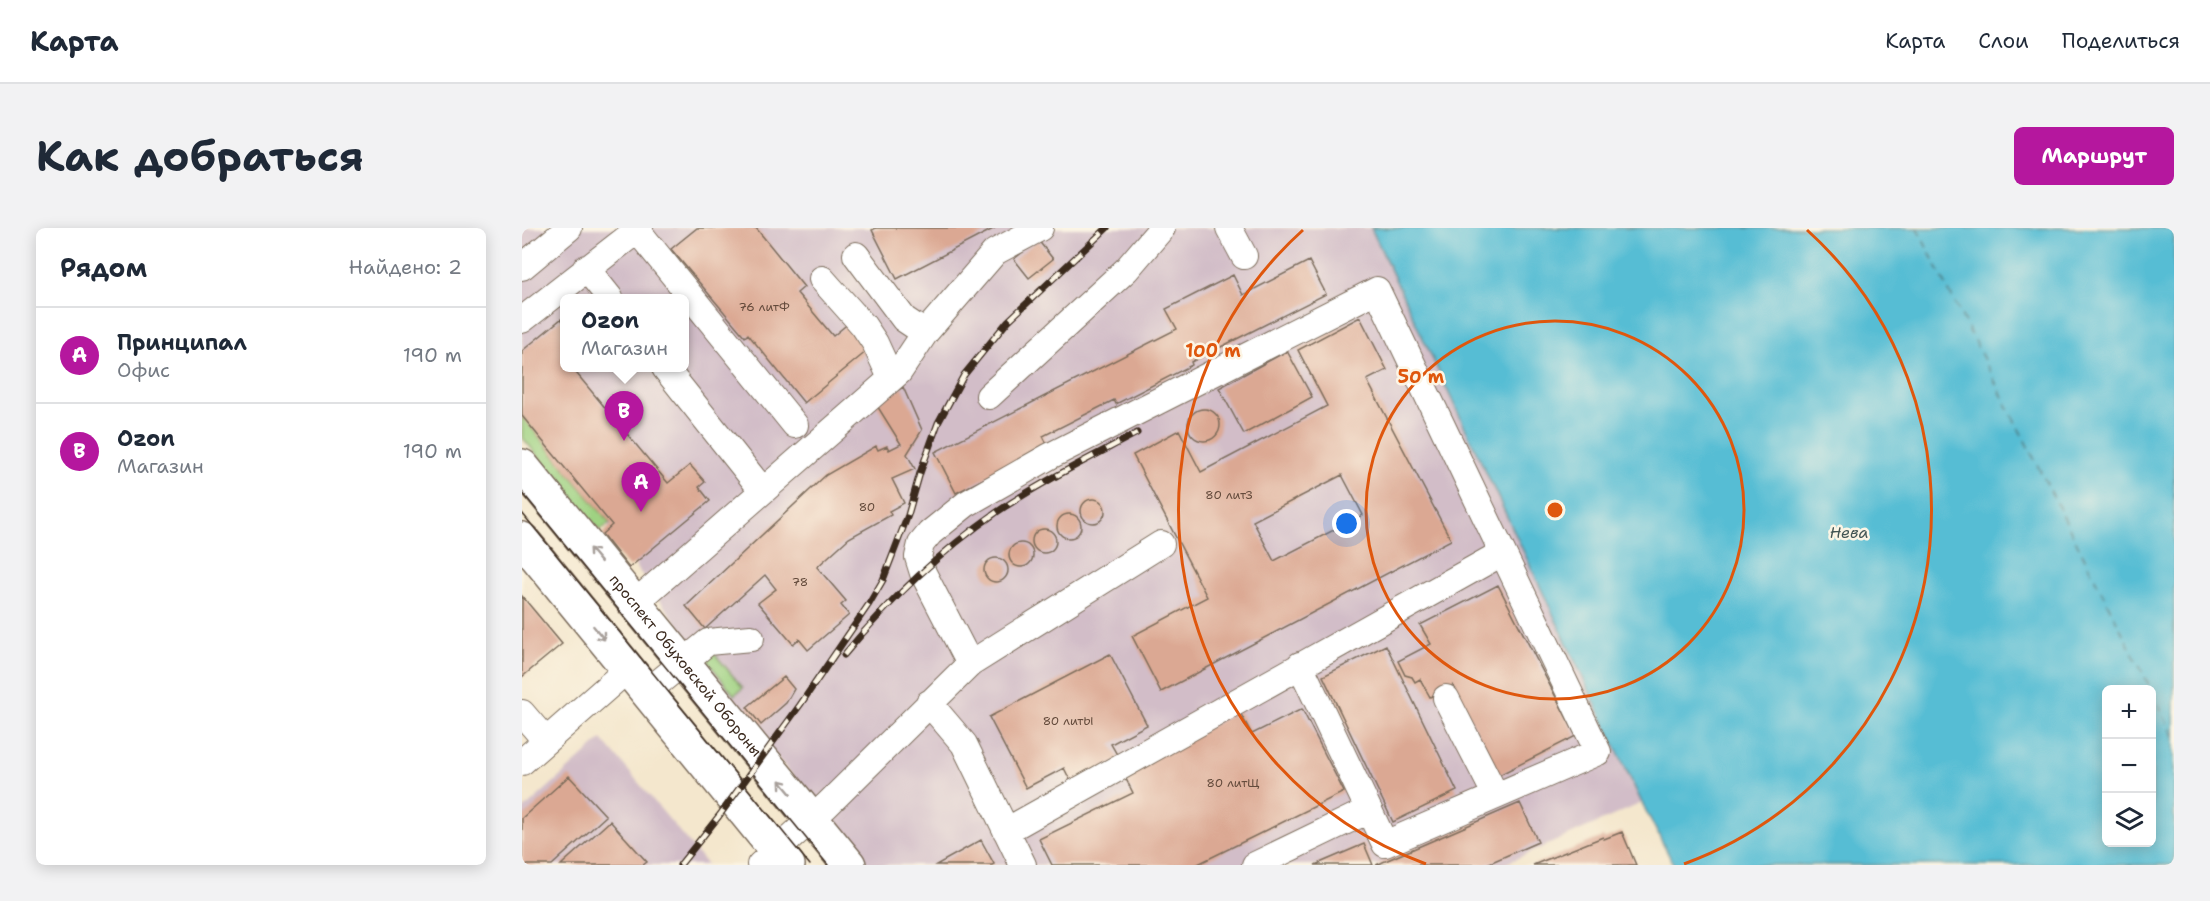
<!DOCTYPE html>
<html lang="ru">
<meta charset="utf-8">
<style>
body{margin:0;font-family:"Shantell Sans",sans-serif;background:#f2f2f3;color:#1f2937}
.controls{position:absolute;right:18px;bottom:18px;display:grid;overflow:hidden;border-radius:9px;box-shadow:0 3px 15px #0003}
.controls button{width:54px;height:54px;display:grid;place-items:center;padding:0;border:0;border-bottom:2px solid #e0e1e3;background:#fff;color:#1f2937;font:30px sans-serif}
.you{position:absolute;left:825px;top:296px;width:21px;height:21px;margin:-15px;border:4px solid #fff;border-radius:50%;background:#1a73e8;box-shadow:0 0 0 9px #1a73e833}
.badge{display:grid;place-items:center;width:39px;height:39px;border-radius:50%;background:#b5179e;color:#fff;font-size:20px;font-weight:700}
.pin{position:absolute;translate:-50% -50px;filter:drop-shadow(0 2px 3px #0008)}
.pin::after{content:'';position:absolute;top:32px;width:21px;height:18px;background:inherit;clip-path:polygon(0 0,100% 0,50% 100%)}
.popup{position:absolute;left:38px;top:66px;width:129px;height:78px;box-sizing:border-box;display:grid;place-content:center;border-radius:9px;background:#fff;filter:drop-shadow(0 2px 4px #0005);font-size:20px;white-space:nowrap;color:#747a83}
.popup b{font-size:22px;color:#1f2937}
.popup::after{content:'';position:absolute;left:50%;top:100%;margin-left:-12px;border:12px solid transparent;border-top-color:#fff}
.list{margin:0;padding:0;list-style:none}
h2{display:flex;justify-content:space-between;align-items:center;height:78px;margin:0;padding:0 24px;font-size:26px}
h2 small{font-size:20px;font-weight:400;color:#747a83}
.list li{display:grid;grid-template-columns:39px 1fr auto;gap:18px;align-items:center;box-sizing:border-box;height:96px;padding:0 24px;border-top:2px solid #e0e1e3}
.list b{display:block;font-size:22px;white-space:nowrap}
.list p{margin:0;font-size:20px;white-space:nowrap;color:#747a83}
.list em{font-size:20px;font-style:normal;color:#747a83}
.icon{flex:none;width:33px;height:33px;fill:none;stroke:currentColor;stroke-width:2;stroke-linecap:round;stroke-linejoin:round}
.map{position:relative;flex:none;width:1652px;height:637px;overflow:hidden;border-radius:9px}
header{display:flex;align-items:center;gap:36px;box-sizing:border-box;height:84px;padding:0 30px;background:#fff;border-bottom:2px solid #e0e1e3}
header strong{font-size:28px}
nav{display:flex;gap:33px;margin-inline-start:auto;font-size:21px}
.intro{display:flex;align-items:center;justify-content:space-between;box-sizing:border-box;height:144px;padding:0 36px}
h1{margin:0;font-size:42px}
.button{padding:15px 27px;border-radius:9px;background:#b5179e;color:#fff;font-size:21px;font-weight:700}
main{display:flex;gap:36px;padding:0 36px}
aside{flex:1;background:#fff;border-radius:9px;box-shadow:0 3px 15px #0003}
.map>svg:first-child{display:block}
.industrial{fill:#d2bdc8;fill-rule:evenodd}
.green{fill:#9fd282;stroke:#6d7e50;stroke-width:1.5}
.water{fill:#57bdd4;stroke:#497479;stroke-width:1.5;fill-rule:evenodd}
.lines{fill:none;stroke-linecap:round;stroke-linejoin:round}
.ferry{stroke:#435655;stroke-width:1.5;stroke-dasharray:8 6;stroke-linecap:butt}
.building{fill:#dba893;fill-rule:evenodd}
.minor-casing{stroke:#7c6c5b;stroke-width:28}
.major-casing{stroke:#7c6c5b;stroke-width:36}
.minor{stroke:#fff;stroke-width:26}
.major{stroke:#fff;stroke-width:33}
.tram{stroke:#3b2a1e;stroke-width:1.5}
.rail-casing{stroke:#3b2a1e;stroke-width:7}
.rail{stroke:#fcf5e5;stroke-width:4.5;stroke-dasharray:14;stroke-linecap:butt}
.oneway{stroke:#a79f9a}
.ring{fill:none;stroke:#df570d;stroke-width:3}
.labels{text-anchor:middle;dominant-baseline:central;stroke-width:5;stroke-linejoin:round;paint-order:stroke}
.number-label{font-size:12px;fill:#634a3b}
.street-label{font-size:15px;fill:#3b2a1e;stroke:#fcf5e5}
.water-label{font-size:16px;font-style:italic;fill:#435655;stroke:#fcf5e5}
.centre{fill:#df570d;stroke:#fcf5e5;stroke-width:3}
.ring-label{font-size:18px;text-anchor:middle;font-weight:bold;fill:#df570d;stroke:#fcf5e5;stroke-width:5;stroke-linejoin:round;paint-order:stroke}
</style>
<header>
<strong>Карта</strong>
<nav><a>Карта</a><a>Слои</a><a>Поделиться</a></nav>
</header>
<div class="intro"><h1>Как добраться</h1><a class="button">Маршрут</a></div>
<main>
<aside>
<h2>Рядом<small>Найдено: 2</small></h2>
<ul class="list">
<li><span class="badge">A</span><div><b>Принципал</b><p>Офис</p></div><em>190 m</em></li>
<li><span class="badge">B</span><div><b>Ozon</b><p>Магазин</p></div><em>190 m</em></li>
</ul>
</aside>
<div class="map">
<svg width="1652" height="637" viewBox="0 0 1652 637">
<rect width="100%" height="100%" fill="#fcf5e5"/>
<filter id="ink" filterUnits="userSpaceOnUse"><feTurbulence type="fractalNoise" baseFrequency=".0167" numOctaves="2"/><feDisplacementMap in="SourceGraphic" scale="12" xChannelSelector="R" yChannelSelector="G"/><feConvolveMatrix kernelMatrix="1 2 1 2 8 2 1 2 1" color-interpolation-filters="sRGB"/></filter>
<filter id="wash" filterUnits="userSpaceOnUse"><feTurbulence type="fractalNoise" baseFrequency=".008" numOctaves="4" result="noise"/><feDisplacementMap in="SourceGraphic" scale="24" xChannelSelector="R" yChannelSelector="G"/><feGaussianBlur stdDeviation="1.35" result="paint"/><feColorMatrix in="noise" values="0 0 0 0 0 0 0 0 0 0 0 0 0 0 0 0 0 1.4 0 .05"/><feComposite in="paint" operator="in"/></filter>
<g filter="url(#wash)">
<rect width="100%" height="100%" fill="#f4e7cd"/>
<path class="industrial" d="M0,0H849L1120,575L980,637H347L224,493L0,178ZM42,70H162V140H42Z
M80,511L172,621L185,637H0V583Z"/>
<path class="green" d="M0,188L88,295L78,303L0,209Z
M191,424L221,460L212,467L183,430Z"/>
<path class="water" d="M849,0H1652V637H1152L1120,575ZM1584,461H1630V614H1584Z"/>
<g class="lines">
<path class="ferry" d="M1395,0L1629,461
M1630,463L1652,509"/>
</g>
<g id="blocks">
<path class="building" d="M175,0H234L282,59L275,65L311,108L328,94L335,103L332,107L345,123L282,175L226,106L223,109L149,21Z
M354,0H473L375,51L350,2Z
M516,12L531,31L507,50L492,31Z
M787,33L804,66L669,134L670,137L594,176L592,172L521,208L526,218L434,265L413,224L655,101L644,81L711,47L721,67Z
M838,89L865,142L845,152L929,312L639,464L610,408L685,369L611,227L657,202L679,244L805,178L776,122ZM820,247L841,287L752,333L731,293Z
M39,91L42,94V140H50L146,255L168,237L183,254L177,259L188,273L107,340L80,306L90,297L0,188V123Z
M765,123L790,169L722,206L697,160Z
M381,159L400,202L385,226L393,241L370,251L382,275L367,283L369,287L327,310L295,339L324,373L319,377L327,387L286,422L277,411L271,416L236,375L254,361L243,347L183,401L164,378L304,247L354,218L356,222L365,218L367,222L379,216L354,176Z
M666 197a16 16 0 1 1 32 0a16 16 0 1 1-32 0Z
M559 283a12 12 0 1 1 24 0a12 12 0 1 1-24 0Z
M535 298a12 12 0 1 1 24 0a12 12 0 1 1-24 0Z
M510 313a12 12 0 1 1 24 0a12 12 0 1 1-24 0Z
M487 327a12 12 0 1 1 24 0a12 12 0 1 1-24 0Z
M462 342a12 12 0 1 1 24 0a12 12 0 1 1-24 0Z
M976,357L1054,508L977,547L931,457L908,469L898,451L893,454L890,449L883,447L876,433L909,416L898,397Z
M0,368L40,416L0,449Z
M864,417L935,563L871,594L801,448Z
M588,426L625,497L589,516L598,532L550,556L542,540L504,560L467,489Z
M262,449L272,461L264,475L239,497L225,479Z
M780,481L822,564L674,637H530L517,611L611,565L601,545L717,483L730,506Z
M47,548L84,588L30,637H0V590Z
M998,575L1016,614L963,637H854Z
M88,593L125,634L121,637H39Z
M1100,604L1114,637H1011L1081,609L1082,611Z
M459,612L472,636L470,637H414Z
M842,616L851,637H793Z"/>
</g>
</g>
<g filter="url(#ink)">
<use href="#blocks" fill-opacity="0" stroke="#7c6c5b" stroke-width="1.5"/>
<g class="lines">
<defs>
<path id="minor" d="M707,0L722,28
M115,2L273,197
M334,27L382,91L403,105
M0,39L47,0
M64,40L88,70
M300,51L341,97L353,115L369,150
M0,92L118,0
M143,140L241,263
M467,168L604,42L640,0
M113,375L377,144L403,105L473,24L518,0
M448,436L401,345L396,329L399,316L408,305L444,276L528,228L855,62L1076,524L863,616L778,437
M125,464L186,414L229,410
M924,470L974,568
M407,475L442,516L501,637
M0,485L24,513L106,441
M0,534L24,513
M484,603L980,325
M238,637L304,578L448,436L639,316
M733,637L847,582"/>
<g id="major">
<path id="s1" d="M0,238L327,637"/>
<path d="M0,311L266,637"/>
</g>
</defs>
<use href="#minor" class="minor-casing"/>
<use href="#major" class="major-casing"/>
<use href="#minor" class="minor"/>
<use href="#major" class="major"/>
<path class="tram" d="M0,264L306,637
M0,285L288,637"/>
<defs>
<path id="rail" d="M322,427C366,374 419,323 475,284C519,254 568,230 615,205
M158,637L197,588L278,477L347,376L361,352L386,287L398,245L416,195L442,147L486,93L585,0"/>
</defs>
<use href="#rail" class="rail-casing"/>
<use href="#rail" class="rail"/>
</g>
<defs><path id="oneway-shaft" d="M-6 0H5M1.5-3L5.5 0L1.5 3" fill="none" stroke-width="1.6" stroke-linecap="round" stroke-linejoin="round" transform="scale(1.5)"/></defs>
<g class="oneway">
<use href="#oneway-shaft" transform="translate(73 327) rotate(-130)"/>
<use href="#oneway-shaft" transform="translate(77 405) rotate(51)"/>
<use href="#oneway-shaft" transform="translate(263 559) rotate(-130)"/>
</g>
</g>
<g class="ring">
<circle cx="1033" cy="282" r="189"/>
<path d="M904 636A377 377 0 0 1 781 2M1285 2A377 377 0 0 1 1162 636"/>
</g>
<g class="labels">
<g class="number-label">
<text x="242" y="79">76 литФ</text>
<text x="707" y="267">80 литЗ</text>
<text x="345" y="279">80</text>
<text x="278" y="354">78</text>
<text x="546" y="493">80 литЫ</text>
<text x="711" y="555">80 литЩ</text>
</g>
<g class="street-label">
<text stroke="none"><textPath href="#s1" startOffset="258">проспект Обуховской Обороны</textPath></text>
</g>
<g class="water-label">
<text x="1327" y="304">Нева</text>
</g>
</g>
<circle cx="1033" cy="282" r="9" class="centre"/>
<g class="ring-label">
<text x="691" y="129">100 m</text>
<text x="899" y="155">50 m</text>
</g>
</svg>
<div class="controls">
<button>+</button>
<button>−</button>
<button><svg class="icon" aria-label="layers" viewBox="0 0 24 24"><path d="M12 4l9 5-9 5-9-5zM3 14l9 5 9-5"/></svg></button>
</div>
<div class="you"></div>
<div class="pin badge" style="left:119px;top:284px">A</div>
<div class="pin badge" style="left:102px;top:213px">B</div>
<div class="popup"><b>Ozon</b>Магазин</div>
</div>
</main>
